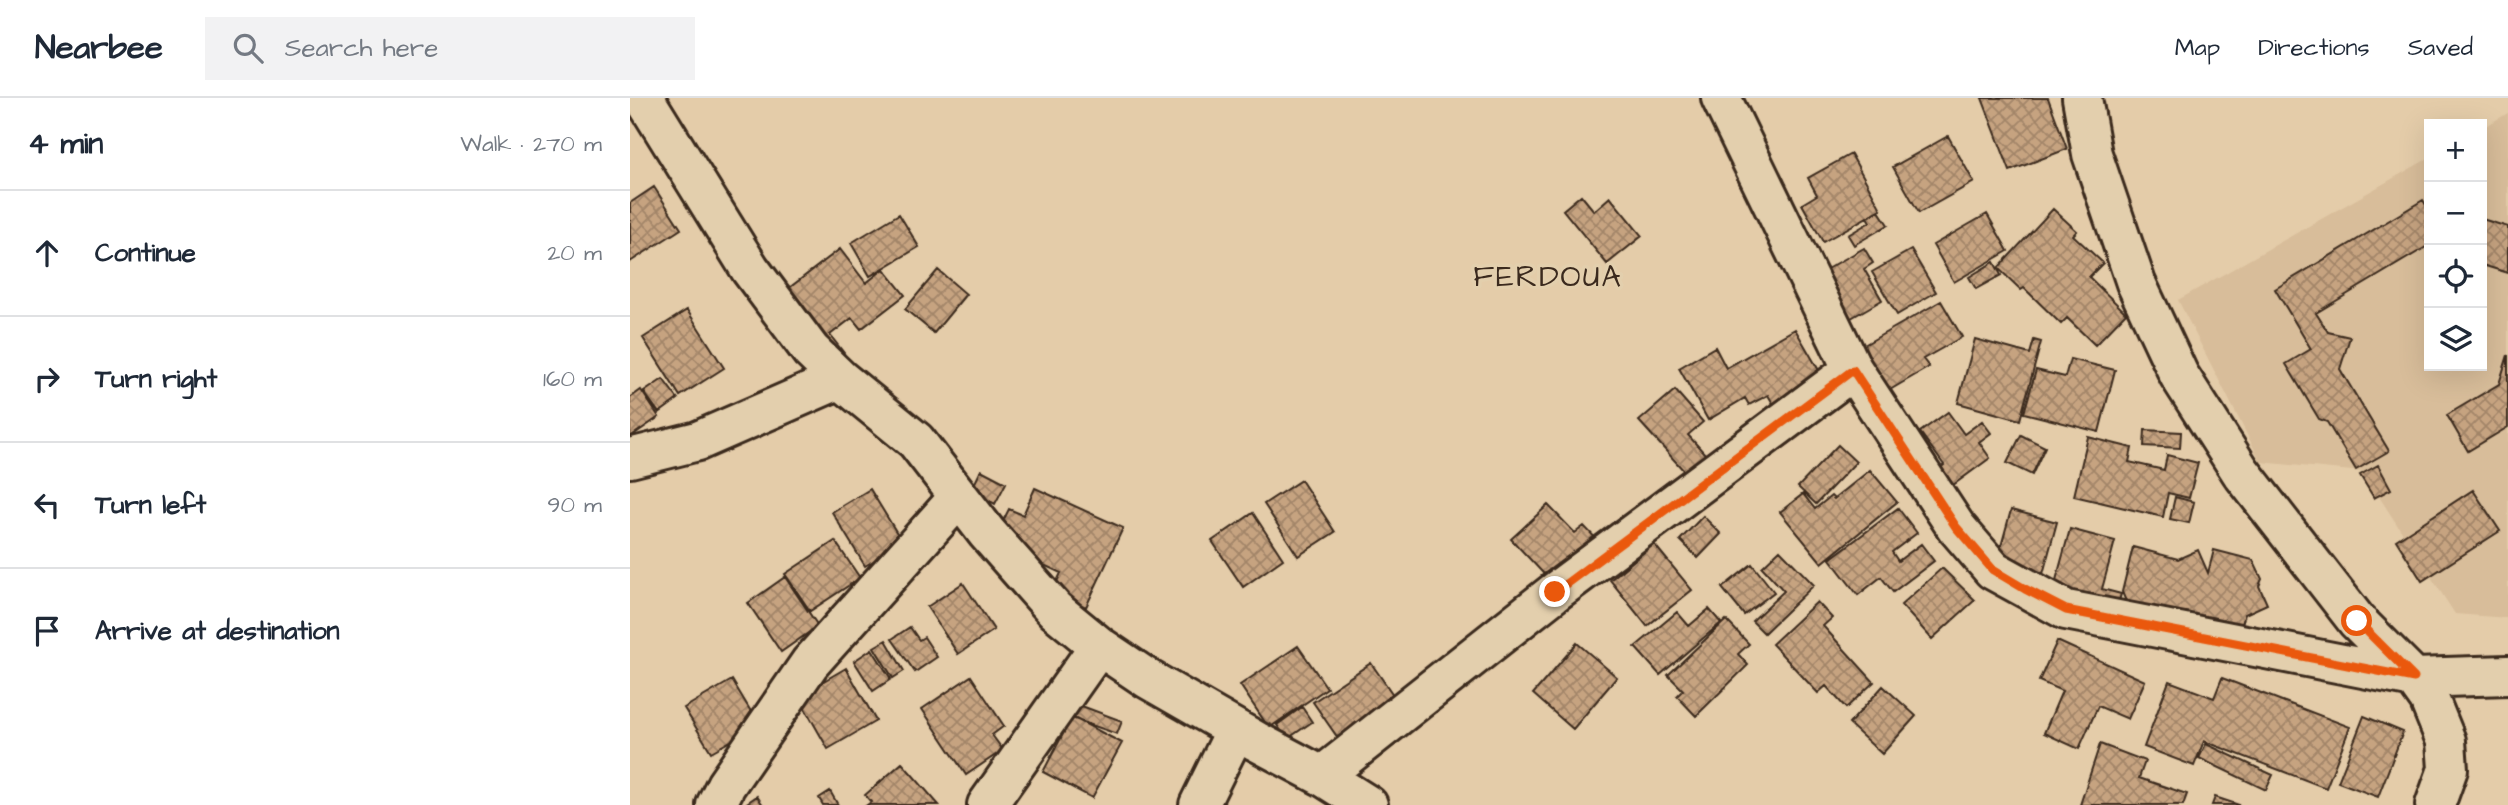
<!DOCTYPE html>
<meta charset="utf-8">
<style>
body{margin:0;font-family:"Architects Daughter",sans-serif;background:#f2f2f3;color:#1f2937}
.controls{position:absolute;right:21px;top:21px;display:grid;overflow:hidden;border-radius:0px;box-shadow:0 7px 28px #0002}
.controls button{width:63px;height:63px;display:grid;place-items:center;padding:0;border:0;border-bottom:2px solid #e0e1e3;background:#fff;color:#1f2937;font:35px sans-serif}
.stop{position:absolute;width:21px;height:21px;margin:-16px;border:5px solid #ea580c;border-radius:50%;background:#fff}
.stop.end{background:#ea580c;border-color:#fff;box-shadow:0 2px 7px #0008}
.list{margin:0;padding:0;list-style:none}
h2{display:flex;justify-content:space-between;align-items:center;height:91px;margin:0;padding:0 28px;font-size:30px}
h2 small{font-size:23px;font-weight:400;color:#747a83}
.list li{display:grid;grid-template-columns:46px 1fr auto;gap:21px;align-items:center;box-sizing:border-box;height:126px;padding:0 28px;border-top:2px solid #e0e1e3}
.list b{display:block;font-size:26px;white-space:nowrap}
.list em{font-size:23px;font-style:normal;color:#747a83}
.icon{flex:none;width:38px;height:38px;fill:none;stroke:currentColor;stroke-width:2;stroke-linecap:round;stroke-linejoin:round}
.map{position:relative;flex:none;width:1878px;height:707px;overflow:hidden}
header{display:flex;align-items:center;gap:42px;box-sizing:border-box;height:98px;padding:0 35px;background:#fff;border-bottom:2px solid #e0e1e3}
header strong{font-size:33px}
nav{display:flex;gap:38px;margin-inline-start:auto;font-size:24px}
.search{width:490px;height:63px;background:#f2f2f3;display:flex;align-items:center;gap:18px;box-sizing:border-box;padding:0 24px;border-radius:0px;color:#747a83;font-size:26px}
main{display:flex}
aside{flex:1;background:#fff}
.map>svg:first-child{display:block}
.built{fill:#d8bd9a}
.building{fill:url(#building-cross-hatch);stroke:#3b2a1e;stroke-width:2}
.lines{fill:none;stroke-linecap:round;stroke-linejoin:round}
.minor-casing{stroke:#3b2a1e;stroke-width:44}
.minor{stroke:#e3cfad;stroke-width:38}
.route{stroke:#ea580c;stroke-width:9}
.labels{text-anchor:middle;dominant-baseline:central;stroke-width:7;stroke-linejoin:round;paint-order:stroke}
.quarter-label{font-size:30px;letter-spacing:2px;fill:#3b2a1e;stroke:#e3cfad}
</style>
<header>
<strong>Nearbee</strong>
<div class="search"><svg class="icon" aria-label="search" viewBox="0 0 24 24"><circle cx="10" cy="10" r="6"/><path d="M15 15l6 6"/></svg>Search here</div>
<nav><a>Map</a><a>Directions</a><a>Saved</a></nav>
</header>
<main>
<aside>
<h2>4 min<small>Walk · 270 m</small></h2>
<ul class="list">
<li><svg class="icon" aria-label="ahead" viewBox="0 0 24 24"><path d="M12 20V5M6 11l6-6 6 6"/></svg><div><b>Continue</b></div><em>20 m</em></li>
<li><svg class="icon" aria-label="right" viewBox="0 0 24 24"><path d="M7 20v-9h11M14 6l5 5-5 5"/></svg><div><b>Turn right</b></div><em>160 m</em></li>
<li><svg class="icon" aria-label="left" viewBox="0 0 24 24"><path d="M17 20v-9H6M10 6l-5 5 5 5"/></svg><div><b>Turn left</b></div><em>90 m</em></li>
<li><svg class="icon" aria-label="arrive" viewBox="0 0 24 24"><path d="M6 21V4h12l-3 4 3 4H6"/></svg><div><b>Arrive at destination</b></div></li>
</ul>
</aside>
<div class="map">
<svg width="1878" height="707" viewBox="0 0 1878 707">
<defs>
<pattern id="building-cross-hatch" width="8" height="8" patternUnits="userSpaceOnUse" patternTransform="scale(1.75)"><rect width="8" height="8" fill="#c6a380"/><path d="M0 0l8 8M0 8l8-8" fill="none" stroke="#a28568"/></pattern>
</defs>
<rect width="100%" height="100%" fill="#e4cca9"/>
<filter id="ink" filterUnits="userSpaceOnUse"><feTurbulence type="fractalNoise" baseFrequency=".0143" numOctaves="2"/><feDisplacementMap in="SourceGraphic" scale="14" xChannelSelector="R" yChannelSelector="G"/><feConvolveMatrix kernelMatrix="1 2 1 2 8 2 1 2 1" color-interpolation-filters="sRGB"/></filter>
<g filter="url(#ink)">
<path class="built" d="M1878,15V520L1825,516L1733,374L1631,364L1548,202L1799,60V268H1852V30Z"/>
<path class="building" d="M1352,0H1418L1437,51L1380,73Z
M1318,38L1344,84L1289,115L1263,69Z
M1221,56L1251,111L1193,144L1172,106L1187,97L1178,80Z
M24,89L51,131L0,164V105Z
M951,97L964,113L980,99L1012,138L977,166L933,112Z
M1793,102L1799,112V150L1796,149L1686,215L1698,234L1720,239L1710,271L1759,353L1726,372L1697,324L1689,321L1656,266L1681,251L1645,191Z
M1423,111L1447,133L1443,137L1473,165L1459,179L1496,215L1465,247L1437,220L1431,226L1394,190L1391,192L1368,170Z
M1249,113L1258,127L1224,147L1218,137L1240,124L1237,119Z
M269,116L289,149L240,178L221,145Z
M1357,116L1378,153L1324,184L1303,147Z
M1852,121L1878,129V175L1852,167Z
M1234,150L1243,165L1234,171L1252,202L1216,223L1188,176Z
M210,151L236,185L254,171L275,197L231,231L222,220L200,237L214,255L203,264L150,197Z
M1281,152L1306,194L1267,217L1242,174Z
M1364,164L1371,177L1346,191L1339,179Z
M308,172L336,196L304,235L275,211Z
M1311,203L1332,239L1293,261L1299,269L1253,296L1227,251Z
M57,212L94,270L50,298L13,240Z
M1165,231L1198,288L1149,316L1138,297L1119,307L1115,300L1078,322L1049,270L1085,249L1096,270Z
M1345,241L1400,256L1404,242L1411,244L1390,322L1328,305Z
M1878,257V329L1838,353L1817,317L1869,286Z
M1440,261L1485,272L1469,334L1394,315L1406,272L1435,279Z
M33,281L48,301L29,315L14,294Z
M11,292L29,319L0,339V300Z
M1045,292L1073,324L1058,337L1084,366L1064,384L1009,323Z
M1318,314L1334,336L1352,323L1361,335L1349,344L1360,360L1308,398L1296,381L1314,367L1290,334Z
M1515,332L1551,334L1550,350L1514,348Z
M1391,337L1415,349L1402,377L1377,365Z
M1458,339L1502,350L1499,364L1534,372L1537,357L1568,365L1559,400L1538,395L1533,419L1444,398Z
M1208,347L1226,364L1186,406L1168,389Z
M1748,367L1761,391L1744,400L1730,377Z
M351,372L376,385L365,406L341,393Z
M1240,372L1267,404L1192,465L1150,414L1173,396L1185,411L1201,398L1204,401Z
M671,382L705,434L668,458L634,406Z
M405,390L493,430L456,509L422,494L431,475L363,443L379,411L393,417Z
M240,391L273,445L235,468L202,414Z
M1843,392L1870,433L1792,483L1766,442Z
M1545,399L1564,404L1559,425L1540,421Z
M918,407L945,435L954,428L973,448L927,490L881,441Z
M1268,410L1287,435L1262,454L1268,463L1291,446L1304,463L1263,494L1251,479L1228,497L1200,461Z
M1381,412L1427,424L1413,476L1367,463Z
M623,415L653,461L613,489L582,443Z
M1073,418L1091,436L1068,460L1050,442Z
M1440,431L1485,443L1472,491L1491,496L1483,524L1419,508Z
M205,443L230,480L180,513L155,476Z
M1024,446L1062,492L1017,528L980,482Z
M1503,449L1548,461L1568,452L1578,475L1584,452L1623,462L1632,481L1629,488L1637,506L1615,516L1612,526L1594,534L1503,520L1492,494Z
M1150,452L1184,487L1134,535L1122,523L1154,493L1132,469Z
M1122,466L1144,494L1114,517L1092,490Z
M1312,470L1345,502L1302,541L1271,507Z
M155,479L188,528L151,554L118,505Z
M333,485L364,532L328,556L297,509Z
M1187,504L1202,520L1193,528L1244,584L1216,610L1196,588L1188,595L1142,546Z
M1079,511L1091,525L1030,577L1005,549L1047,514L1059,528Z
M1096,522L1119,546L1108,556L1118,567L1066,618L1047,598L1053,592L1038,577Z
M280,529L289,542L294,539L307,559L285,574L262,541Z
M256,542L274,573L263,580L244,549Z
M1427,543L1515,583L1498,621L1468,608L1449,651L1414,635L1432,593L1409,583Z
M947,545L987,579L943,631L903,596Z
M668,548L697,590L639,630L610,587Z
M242,551L261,581L243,593L224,563Z
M741,565L777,617L719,656L683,604Z
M216,570L246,623L198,651L168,598Z
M341,578L374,628L362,637L373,652L336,677L292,611Z
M1592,580L1720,629L1696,690L1574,643L1564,668L1514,649L1539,583L1584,600Z
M102,582L129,627L81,654L54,610Z
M1253,588L1286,618L1252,656L1219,626Z
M449,607L492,623L487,636L444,621Z
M672,609L682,624L657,641L647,627Z
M1734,618L1773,634L1748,699L1708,684Z
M442,619L492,645L462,700L413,674Z
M1470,646L1515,663L1509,680L1557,696L1553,707H1450Z
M1576,646L1643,677L1636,692L1569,660Z
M272,665L309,707H237L241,704L235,697Z
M200,693L208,707H193L189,700Z
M127,698L133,707H114Z
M1585,699L1609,707H1582Z"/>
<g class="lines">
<defs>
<path id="minor" d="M14,0L120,171L181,253L210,281L286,343L357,435L425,512L469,548L518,581L626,643L692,678L738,707
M1091,0L1223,272L1326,429L1363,472L1436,512L1784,580L1878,577
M1452,0L1462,56L1506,185L1549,277L1611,374L1727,523L1784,580L1799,601L1816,643L1818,671L1805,707
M0,360L68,343L210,281
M692,678L925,494L1223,272
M86,707L96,687L180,565L329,399
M357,707L469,548
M569,707L606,632"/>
</defs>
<use href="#minor" class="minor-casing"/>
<use href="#minor" class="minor"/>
</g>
</g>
<g class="lines" filter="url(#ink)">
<path class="route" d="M925,494L1223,272L1326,429L1363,472L1395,491L1436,512L1784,580L1727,523"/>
</g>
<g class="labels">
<g class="quarter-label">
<text x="918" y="179">FERDOUA</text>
</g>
</g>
</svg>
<div class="controls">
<button>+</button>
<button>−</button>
<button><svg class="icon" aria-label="locate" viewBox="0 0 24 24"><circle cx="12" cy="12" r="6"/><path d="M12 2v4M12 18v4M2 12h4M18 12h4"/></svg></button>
<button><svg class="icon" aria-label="layers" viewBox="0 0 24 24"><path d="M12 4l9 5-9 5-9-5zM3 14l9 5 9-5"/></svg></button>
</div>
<div class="stop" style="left:1727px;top:523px"></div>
<div class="stop end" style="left:925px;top:494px"></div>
</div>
</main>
